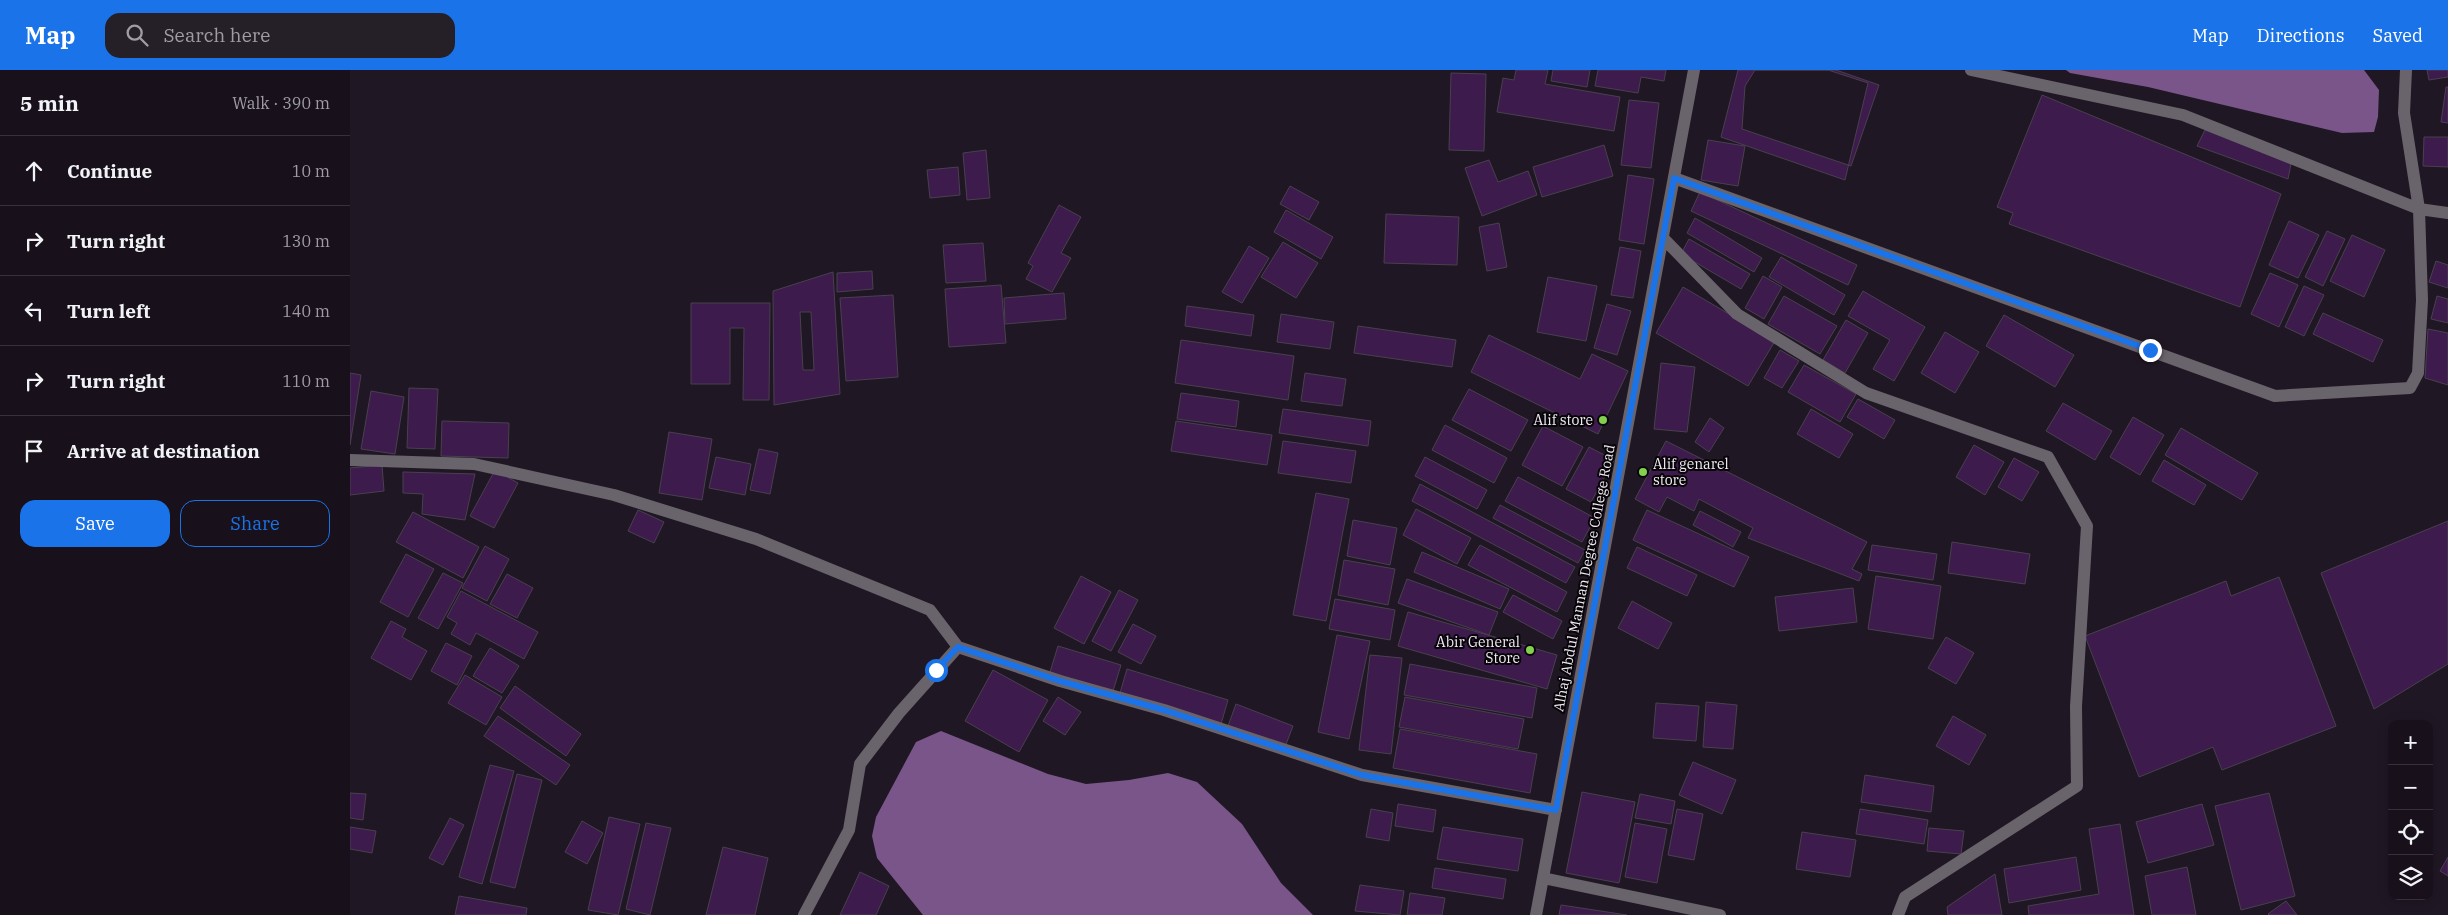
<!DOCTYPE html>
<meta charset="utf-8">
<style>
body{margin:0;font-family:"IBM Plex Serif",serif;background:#251f28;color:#f1f3f6}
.controls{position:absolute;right:15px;bottom:15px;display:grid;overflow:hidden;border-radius:10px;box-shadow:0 2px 12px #0003}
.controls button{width:45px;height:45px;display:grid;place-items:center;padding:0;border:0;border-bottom:1px solid #36313a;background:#18111b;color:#f1f3f6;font:25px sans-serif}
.stop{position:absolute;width:15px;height:15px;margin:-11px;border:4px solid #1a73e8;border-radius:50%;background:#fff}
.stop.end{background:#1a73e8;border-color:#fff;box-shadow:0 1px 5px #0008}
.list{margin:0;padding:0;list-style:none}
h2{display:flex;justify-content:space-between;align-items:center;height:65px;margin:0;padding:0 20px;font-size:21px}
h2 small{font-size:16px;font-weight:400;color:#9f9da3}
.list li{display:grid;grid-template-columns:32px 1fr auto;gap:15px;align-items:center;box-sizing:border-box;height:70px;padding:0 20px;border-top:1px solid #36313a}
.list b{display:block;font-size:19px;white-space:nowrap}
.list em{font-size:16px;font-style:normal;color:#9f9da3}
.actions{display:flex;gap:10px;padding:15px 20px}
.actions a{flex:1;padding:11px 0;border:1px solid #1a73e8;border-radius:15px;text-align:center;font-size:18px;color:#1a73e8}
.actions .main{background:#1a73e8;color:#fff}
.icon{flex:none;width:28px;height:28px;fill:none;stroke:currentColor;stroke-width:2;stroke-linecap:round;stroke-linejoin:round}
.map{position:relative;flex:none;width:2098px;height:845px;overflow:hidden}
header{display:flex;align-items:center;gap:30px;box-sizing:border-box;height:70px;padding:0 25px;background:#1a73e8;color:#fff}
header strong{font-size:24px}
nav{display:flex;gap:28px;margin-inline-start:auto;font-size:18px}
.search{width:350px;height:45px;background:#251f28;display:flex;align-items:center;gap:12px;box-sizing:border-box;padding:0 18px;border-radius:15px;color:#9f9da3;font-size:19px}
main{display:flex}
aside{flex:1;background:#18111b}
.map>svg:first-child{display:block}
.water{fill:#79558a}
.building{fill:#3d1b4c;stroke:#49404e;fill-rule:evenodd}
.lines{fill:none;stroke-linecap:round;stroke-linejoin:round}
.minor{stroke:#69646b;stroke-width:12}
.route{stroke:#1a73e8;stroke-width:6}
.poi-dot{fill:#83d04e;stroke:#080509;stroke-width:2}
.labels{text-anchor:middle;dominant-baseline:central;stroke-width:4;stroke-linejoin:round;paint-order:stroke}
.poi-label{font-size:14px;fill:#f0eaf3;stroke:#080509;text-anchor:end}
.street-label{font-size:14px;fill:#f0eaf3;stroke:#080509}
</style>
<header>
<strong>Map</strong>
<div class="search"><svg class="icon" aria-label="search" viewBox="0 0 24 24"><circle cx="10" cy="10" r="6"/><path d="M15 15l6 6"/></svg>Search here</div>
<nav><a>Map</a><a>Directions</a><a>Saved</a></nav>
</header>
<main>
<aside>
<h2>5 min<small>Walk · 390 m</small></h2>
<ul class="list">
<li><svg class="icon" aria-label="ahead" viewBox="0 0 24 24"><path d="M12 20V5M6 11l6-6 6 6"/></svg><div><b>Continue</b></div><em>10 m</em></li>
<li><svg class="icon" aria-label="right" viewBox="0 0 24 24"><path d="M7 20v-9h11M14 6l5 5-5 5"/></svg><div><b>Turn right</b></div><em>130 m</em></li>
<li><svg class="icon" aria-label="left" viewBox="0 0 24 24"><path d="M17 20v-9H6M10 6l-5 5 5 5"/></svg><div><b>Turn left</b></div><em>140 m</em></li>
<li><svg class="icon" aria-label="right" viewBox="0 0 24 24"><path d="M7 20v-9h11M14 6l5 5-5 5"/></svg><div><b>Turn right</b></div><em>110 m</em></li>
<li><svg class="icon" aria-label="arrive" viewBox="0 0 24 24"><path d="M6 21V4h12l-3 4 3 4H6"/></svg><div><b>Arrive at destination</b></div></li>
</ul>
<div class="actions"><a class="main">Save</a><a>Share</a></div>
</aside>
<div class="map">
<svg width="2098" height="845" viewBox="0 0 2098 845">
<rect width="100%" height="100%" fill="#201724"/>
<path class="water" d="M1716,0H2014L2029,20L2028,47L2024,62L1992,63L1798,17L1720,3Z
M591,661L698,704L736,714L779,710L818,703L847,712L892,754L931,813L963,845H573L527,788L522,766L526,747L566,672Z"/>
<path class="building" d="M1166,0H1198L1195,14L1270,27L1264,61L1147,42L1153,8L1164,10Z
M1203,0H1240L1237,17L1201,11Z
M1248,0H1316L1314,11L1291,7L1288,23L1245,16Z
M1388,0H1478L1518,13L1495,110L1371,67Z
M1405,0H1486L1529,15L1501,96L1392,59L1395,16Z
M2077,0H2098V7L2079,10Z
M1101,3L1136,4L1134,81L1099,80Z
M2096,17H2098V53L2091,52Z
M1692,25L1931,124L1890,237L1659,154L1663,143L1647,137Z
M1279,30L1309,33L1301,98L1271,95Z
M1855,60L1941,94L1938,109L1847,76Z
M2074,67H2098V97L2073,96Z
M1358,70L1395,76L1388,116L1351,110Z
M1254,75L1263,106L1192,127L1183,97Z
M636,80L640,128L617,130L613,83Z
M1139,90L1148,112L1178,101L1187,125L1132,146L1115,98Z
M608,97L610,125L580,128L577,100Z
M1278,105L1304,109L1294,174L1269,170Z
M940,116L969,132L959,150L930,134Z
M1350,122L1507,195L1498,215L1341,141Z
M709,135L731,147L711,183L721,188L702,222L676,209L683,196L678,193Z
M936,140L983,167L971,189L924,162Z
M1036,144L1109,147L1107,195L1034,193Z
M1345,148L1412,188L1404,202L1337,163Z
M1939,151L1969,165L1948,208L1919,195Z
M1149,153L1157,197L1137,201L1129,157Z
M1977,161L1995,169L1973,216L1955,207Z
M2002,165L2035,180L2014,227L1980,211Z
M1339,169L1400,204L1391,219L1331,184Z
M933,172L968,193L946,228L911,207Z
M633,173L636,211L596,213L593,175Z
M899,176L919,188L892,233L872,222Z
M1270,177L1291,181L1283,228L1261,225Z
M1431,187L1495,225L1484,245L1419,207Z
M2086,191L2098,195V218L2079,212Z
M522,201L523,219L487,222V203Z
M483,202L490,324L424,335L423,221ZM450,242H461L464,300H453Z
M1920,203L1948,215L1929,257L1901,244Z
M1413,206L1432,217L1414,249L1395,238Z
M1198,207L1247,216L1236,271L1187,262Z
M651,215L656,273L599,277L595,219Z
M1954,216L1974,225L1954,266L1935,257Z
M1333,217L1425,271L1398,316L1306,263Z
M1513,221L1575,257L1544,311L1523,299L1540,270L1498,246Z
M714,223L716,249L655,254L654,228Z
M543,225L548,307L496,311L490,228Z
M1434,226L1487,256L1470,284L1418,254Z
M2087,226L2098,229V253L2081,249Z
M341,233H420L419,330H393L394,258H380V314H341Z
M1257,234L1281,241L1267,285L1244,278Z
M837,236L904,245L901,266L835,256Z
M1973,243L2033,270L2023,292L1963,264Z
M931,244L984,252L980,279L927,272Z
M1654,245L1724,285L1705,317L1636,276Z
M1496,250L1518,263L1495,303L1473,290Z
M1008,256L1106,270L1102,297L1004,283Z
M2078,259L2098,263V315L2075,308Z
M1595,262L1629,282L1605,323L1571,303Z
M1139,265L1230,309L1242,284L1278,301L1248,364L1121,302Z
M831,270L944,286L938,330L825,313Z
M1430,280L1449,291L1432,318L1414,308Z
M1311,293L1345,297L1337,362L1304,359Z
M1454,295L1506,324L1490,352L1438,322Z
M0,303L11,305L0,375Z
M955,303L996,309L992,336L951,331Z
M59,318L88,319L85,379L57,378Z
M1119,319L1178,350L1161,381L1102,350Z
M21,321L54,327L45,384L11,379Z
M831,323L889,331L886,357L827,349Z
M1508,329L1545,350L1534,369L1497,347Z
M1713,333L1762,361L1745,390L1696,361Z
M933,339L1021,351L1018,376L929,363Z
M1461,339L1503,364L1489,388L1447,364Z
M1783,347L1814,365L1790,405L1760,387Z
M1360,348L1374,358L1359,382L1345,372Z
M92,351L159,353L158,388L91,386Z
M826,351L922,365L917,395L821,381Z
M1095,355L1157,388L1144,413L1082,380Z
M1193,356L1233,377L1212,416L1172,395Z
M1831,358L1908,403L1892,430L1815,385Z
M319,362L362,369L352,430L309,423Z
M933,371L1006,381L1001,413L928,403Z
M1316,371L1517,472L1502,499L1512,504L1509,511L1398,468L1403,458L1349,429L1344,441L1317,427L1309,442L1285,429Z
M1624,375L1654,392L1635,425L1606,407Z
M1239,377L1264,390L1241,432L1216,419Z
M409,379L428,383L420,424L400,420Z
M366,387L401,394L395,425L359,418Z
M1075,387L1137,420L1127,439L1065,406Z
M1664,388L1689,402L1672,431L1648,417Z
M1814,390L1856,415L1844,435L1802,411Z
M32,395L34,421L0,425V398Z
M145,400L168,413L144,458L120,446Z
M53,402L125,404L115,450L72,444L73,424L53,423Z
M1168,407L1245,448L1232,472L1155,431Z
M1070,414L1225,497L1216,513L1062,431Z
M966,423L999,429L976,551L943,545Z
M1150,435L1235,480L1228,493L1143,448Z
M1066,439L1121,468L1107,494L1053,465Z
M288,440L314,452L304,473L278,461Z
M1297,440L1399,487L1384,517L1283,470Z
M1350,441L1391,462L1383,477L1343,455Z
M63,442L129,477L113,508L46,472Z
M1003,450L1047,458L1040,495L997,486Z
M2098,451V594L2024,639L1971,503Z
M1602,472L1680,484L1675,514L1598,503Z
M1130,475L1217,522L1207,542L1118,495Z
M1522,475L1587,484L1583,510L1518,500Z
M135,476L159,489L137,531L112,518Z
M1287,477L1347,505L1337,526L1277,498Z
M1072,482L1159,519L1150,539L1064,502Z
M56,484L84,499L58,547L30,532Z
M994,490L1045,499L1038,535L988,525Z
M93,503L113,513L88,559L68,548Z
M157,504L183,518L167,548L140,534Z
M731,506L761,522L734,574L704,558Z
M1526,506L1591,516L1583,569L1518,559Z
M1929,507L1986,656L1872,700L1863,677L1789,707L1735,566L1876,511L1881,526Z
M1057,509L1148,542L1139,565L1048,533Z
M1503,518L1507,552L1429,561L1425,527Z
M769,520L788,530L761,581L742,571Z
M111,521L188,562L174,589L126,563L120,575L101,564L107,553L97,547Z
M1163,525L1212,551L1203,569L1153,542Z
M985,529L1045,540L1040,570L979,559Z
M1282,531L1322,553L1308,579L1268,558Z
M1058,542L1207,585L1197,619L1048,576Z
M41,551L56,559L52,567L77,581L61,610L21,588Z
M783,554L806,566L791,594L768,582Z
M987,565L1020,571L999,669L968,662Z
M1596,567L1624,583L1606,614L1578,598Z
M96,573L122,586L107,615L81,601Z
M708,576L771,595L763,621L700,602Z
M140,578L169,596L152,623L123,606Z
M1020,585L1052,588L1041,684L1009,680Z
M1060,594L1187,618L1182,648L1054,625Z
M777,599L878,630L871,654L770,623Z
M643,600L698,630L669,682L615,651Z
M115,605L152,627L136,655L98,633Z
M165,616L231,664L216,686L150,638Z
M708,627L731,642L715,665L693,651Z
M1055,627L1174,649L1168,679L1049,657Z
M1356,632L1387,635L1383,679L1353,677Z
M1306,633L1349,636L1346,671L1303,668Z
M886,634L943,656L935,677L878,656Z
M148,646L220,695L206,715L134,666Z
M1603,646L1636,665L1619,695L1586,676Z
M1050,659L1187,684L1180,723L1043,698Z
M1343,692L1386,710L1372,744L1329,725Z
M140,695L164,701L132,814L109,807Z
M167,704L192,710L165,818L140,812Z
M1515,705L1584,716L1581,742L1511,732Z
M1232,722L1285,732L1269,813L1216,803Z
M0,723L16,724L13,750L0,748Z
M1919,723L1945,826L1891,840L1865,736Z
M1290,724L1325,731L1321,754L1285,748Z
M1048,734L1086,740L1083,762L1045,756Z
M1852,734L1864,775L1798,793L1786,752Z
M1021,739L1043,743L1039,771L1016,767Z
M1327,739L1353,744L1344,790L1318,785Z
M1510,739L1578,750L1574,774L1506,764Z
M259,747L290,754L268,845L238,840Z
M100,748L114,755L93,795L79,788Z
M232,751L253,763L237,794L215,782Z
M296,753L321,758L300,845L276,839Z
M1285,753L1317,759L1307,813L1275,807Z
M1770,754L1784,845H1679L1678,836L1749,824L1739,759Z
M0,757L26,761L22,783L0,779Z
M1093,757L1173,769L1168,801L1087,789Z
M1579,758L1614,761L1611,784L1577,781Z
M1452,762L1506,770L1500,807L1446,799Z
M373,777L418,788L405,845H356Z
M1726,787L1731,820L1659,833L1654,799Z
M2098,787V806L2090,801Z
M1837,797L1846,845H1802L1795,806Z
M1085,798L1156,809L1153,829L1082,818Z
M510,802L539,816L526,845H490Z
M1645,804L1652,845H1598L1597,837Z
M1010,815L1054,821L1050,845L1005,841Z
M1060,823L1095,828L1092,845H1057Z
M109,826L177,838L176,845H105Z
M1936,831L1947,845H1919L1918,844Z
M1211,835L1277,845H1209Z"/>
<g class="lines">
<path class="minor" d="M1621,0L1833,45L2069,139L2098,143
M1324,108L1925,326L2060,318L2068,303L2072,230L2069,139L2054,43L2056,0
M1313,168L1387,244L1516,323L1698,387L1737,456L1726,636L1727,716L1555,827L1548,845
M0,390L124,394L264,425L406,469L580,540L608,577L710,611L814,640L1012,705L1206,740
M1193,808L1370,845
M454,845L499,760L510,694L549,643L608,577
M1186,845L1344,0"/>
</g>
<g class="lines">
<path class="route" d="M586,600L608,577L710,611L814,640L1012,705L1206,740L1324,108L1800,280"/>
</g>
<g class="poi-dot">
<circle cx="1253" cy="350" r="5"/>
<circle cx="1293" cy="402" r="5"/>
<circle cx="1180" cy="580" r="5"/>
</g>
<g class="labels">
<g class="poi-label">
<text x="1243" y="350">Alif store</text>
<text x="1303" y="394" text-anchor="start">Alif genarel<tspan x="1303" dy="16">store</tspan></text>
<text x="1170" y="572">Abir General<tspan x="1170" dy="16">Store</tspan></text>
</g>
<g class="street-label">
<text transform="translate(1234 508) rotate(-79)">Alhaj Abdul Mannan Degree College Road</text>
</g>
</g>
</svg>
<div class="controls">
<button>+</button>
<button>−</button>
<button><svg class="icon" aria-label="locate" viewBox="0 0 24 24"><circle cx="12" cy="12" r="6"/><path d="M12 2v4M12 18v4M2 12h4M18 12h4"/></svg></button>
<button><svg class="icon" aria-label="layers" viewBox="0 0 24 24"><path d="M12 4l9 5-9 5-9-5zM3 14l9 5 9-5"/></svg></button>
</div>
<div class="stop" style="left:586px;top:600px"></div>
<div class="stop end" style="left:1800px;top:280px"></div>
</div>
</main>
